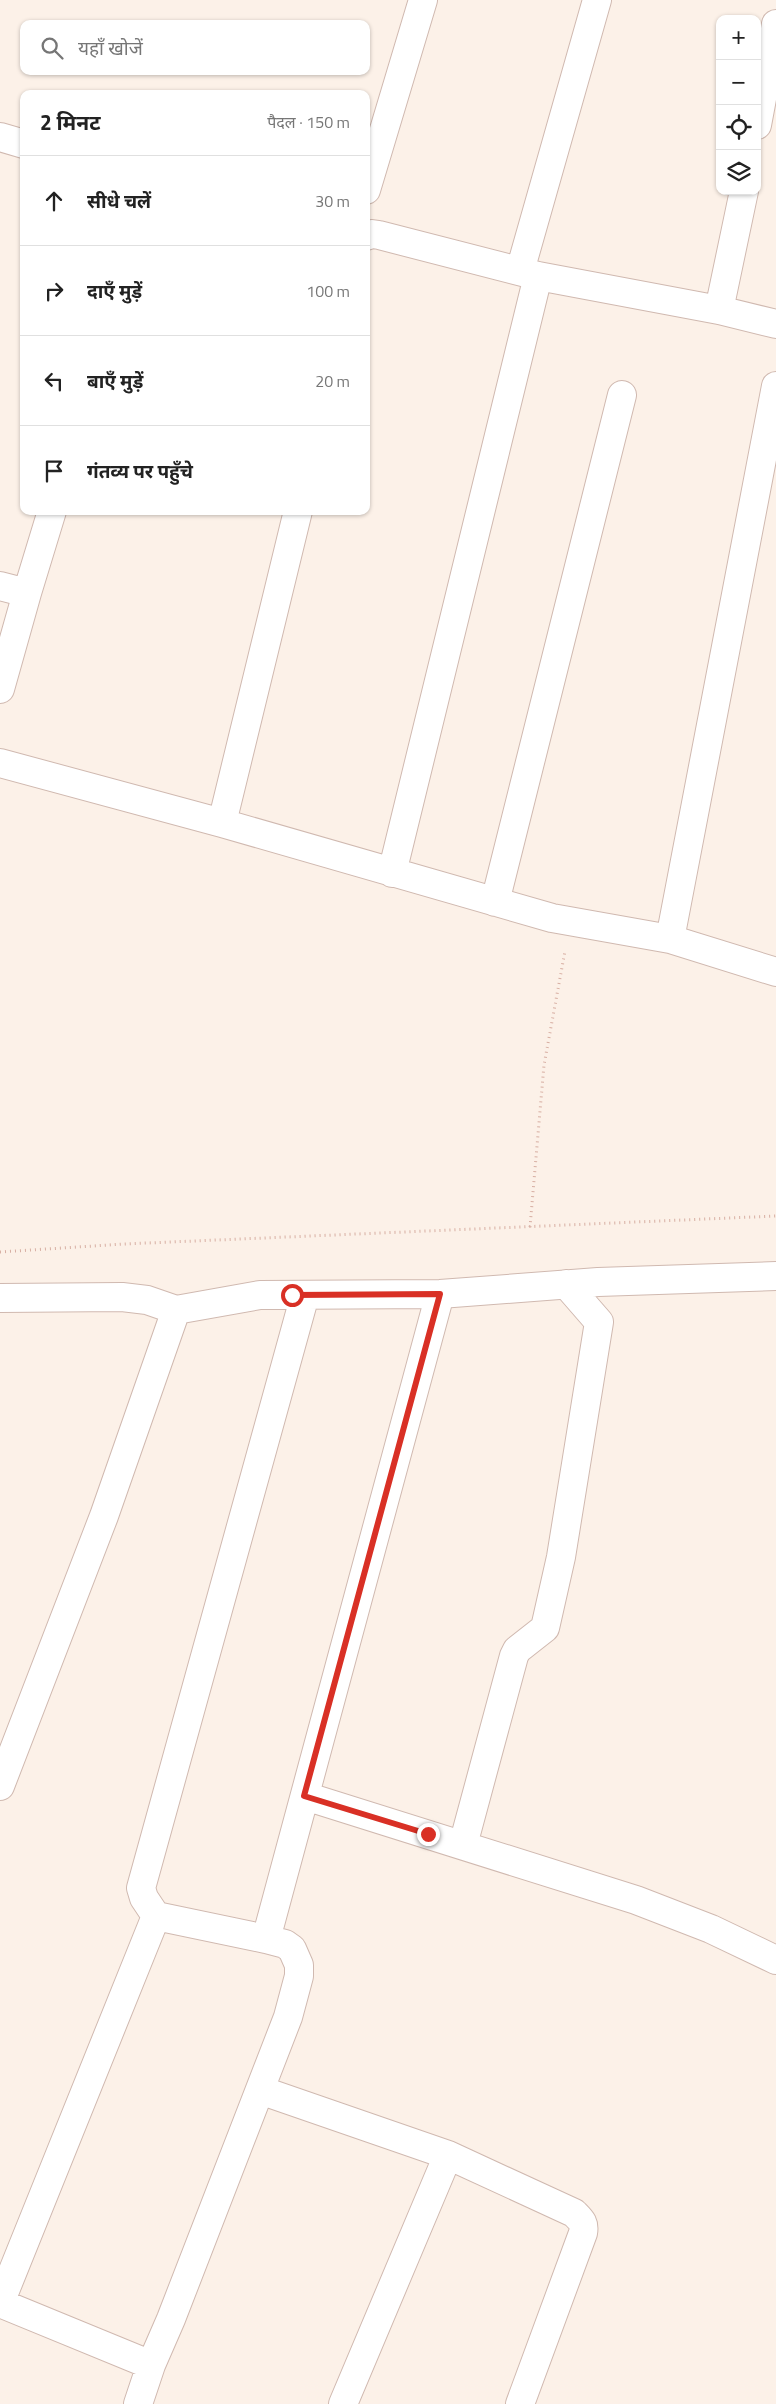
<!DOCTYPE html>
<html lang="hi">
<meta charset="utf-8">
<style>
body{margin:0;font-family:"Titillium Web","Noto Sans Devanagari",sans-serif;background:#f6f6f6;color:#222}
.controls{position:absolute;right:15px;top:15px;display:grid;overflow:hidden;border-radius:10px;box-shadow:0 1px 4px #0004}
.controls button{width:45px;height:45px;display:grid;place-items:center;padding:0;border:0;border-bottom:1px solid #e0e0e0;background:#fff;color:#222;font:25px sans-serif}
.stop{position:absolute;width:15px;height:15px;margin:-11px;border:4px solid #d93025;border-radius:50%;background:#fff}
.stop.end{background:#d93025;border-color:#fff;box-shadow:0 1px 5px #0008}
.list{margin:0;padding:0;list-style:none}
h2{display:flex;justify-content:space-between;align-items:center;height:65px;margin:0;padding:0 20px;font-size:21px}
h2 small{font-size:16px;font-weight:400;color:#767676}
.list li{display:grid;grid-template-columns:32px 1fr auto;gap:15px;align-items:center;box-sizing:border-box;height:90px;padding:0 20px;border-top:1px solid #e0e0e0}
.list b{display:block;font-size:19px;white-space:nowrap}
.list em{font-size:16px;font-style:normal;color:#767676}
.icon{flex:none;width:28px;height:28px;fill:none;stroke:currentColor;stroke-width:2;stroke-linecap:round;stroke-linejoin:round}
.map{position:relative;flex:none;width:776px;height:2404px;overflow:hidden}
.search{position:absolute;background:#fff;box-shadow:0 1px 4px #0004;left:20px;top:20px;width:350px;height:55px;display:flex;align-items:center;gap:12px;box-sizing:border-box;padding:0 18px;border-radius:10px;color:#767676;font-size:19px}
.panel{position:absolute;background:#fff;box-shadow:0 1px 4px #0004;left:20px;top:90px;width:350px;height:425px;border-radius:10px}
.map>svg:first-child{display:block}
.lines{fill:none;stroke-linecap:round;stroke-linejoin:round}
.minor-casing{stroke:#d0b9b0;stroke-width:30}
.path{stroke:#d7aea2;stroke-width:3;stroke-dasharray:1 4;stroke-linecap:butt}
.minor{stroke:#fff;stroke-width:28}
.route{stroke:#d93025;stroke-width:6}
</style>
<div class="map">
<svg width="776" height="2404" viewBox="0 0 776 2404">
<rect width="100%" height="100%" fill="#fcf1e8"/>
<g class="lines">
<defs>
<path id="minor" d="M757,125L776,24
M0,137L24,144
M366,190L423,0
M366,236L372,234L379,235L538,276L719,310L776,324
M520,271L597,0
M719,310L744,191
M0,586L27,593L0,689
M27,593L52,511
M0,763L222,823L552,918L670,939L776,972
M222,823L298,511
M392,873L538,276
M495,902L622,395
M670,939L776,386
M0,1298L122,1297L147,1300L176,1310L260,1295L440,1294L598,1282L776,1276
M0,1786L104,1516L176,1310
M305,1796L636,1900L711,1929L776,1960
M463,1845L514,1656L517,1650L545,1628L561,1557L599,1322L566,1284
M156,1916L144,1898L141,1888L305,1295
M266,1939L440,1294
M260,2090L448,2155L574,2213C581,2220 585,2223 583,2233L520,2404
M0,2303L156,1916L266,1939L285,1944L292,1949L299,1965V1976L288,2017L171,2319L151,2365L138,2404
M0,2303L151,2365
M343,2404L448,2155"/>
</defs>
<use href="#minor" class="minor-casing"/>
<path class="path" d="M530,1227L544,1065L565,951
M0,1252L124,1244L776,1216"/>
<use href="#minor" class="minor"/>
</g>
<g class="lines">
<path class="route" d="M292,1295L440,1294L304,1796L428,1834"/>
</g>
</svg>
<div class="controls">
<button>+</button>
<button>−</button>
<button><svg class="icon" aria-label="locate" viewBox="0 0 24 24"><circle cx="12" cy="12" r="6"/><path d="M12 2v4M12 18v4M2 12h4M18 12h4"/></svg></button>
<button><svg class="icon" aria-label="layers" viewBox="0 0 24 24"><path d="M12 4l9 5-9 5-9-5zM3 14l9 5 9-5"/></svg></button>
</div>
<div class="stop" style="left:292px;top:1295px"></div>
<div class="stop end" style="left:428px;top:1834px"></div>
<div class="search"><svg class="icon" aria-label="search" viewBox="0 0 24 24"><circle cx="10" cy="10" r="6"/><path d="M15 15l6 6"/></svg>यहाँ खोजें</div>
<section class="panel">
<h2>2 मिनट<small>पैदल · 150 m</small></h2>
<ul class="list">
<li><svg class="icon" aria-label="ahead" viewBox="0 0 24 24"><path d="M12 20V5M6 11l6-6 6 6"/></svg><div><b>सीधे चलें</b></div><em>30 m</em></li>
<li><svg class="icon" aria-label="right" viewBox="0 0 24 24"><path d="M7 20v-9h11M14 6l5 5-5 5"/></svg><div><b>दाएँ मुड़ें</b></div><em>100 m</em></li>
<li><svg class="icon" aria-label="left" viewBox="0 0 24 24"><path d="M17 20v-9H6M10 6l-5 5 5 5"/></svg><div><b>बाएँ मुड़ें</b></div><em>20 m</em></li>
<li><svg class="icon" aria-label="arrive" viewBox="0 0 24 24"><path d="M6 21V4h12l-3 4 3 4H6"/></svg><div><b>गंतव्य पर पहुँचे</b></div></li>
</ul>
</section>
</div>
